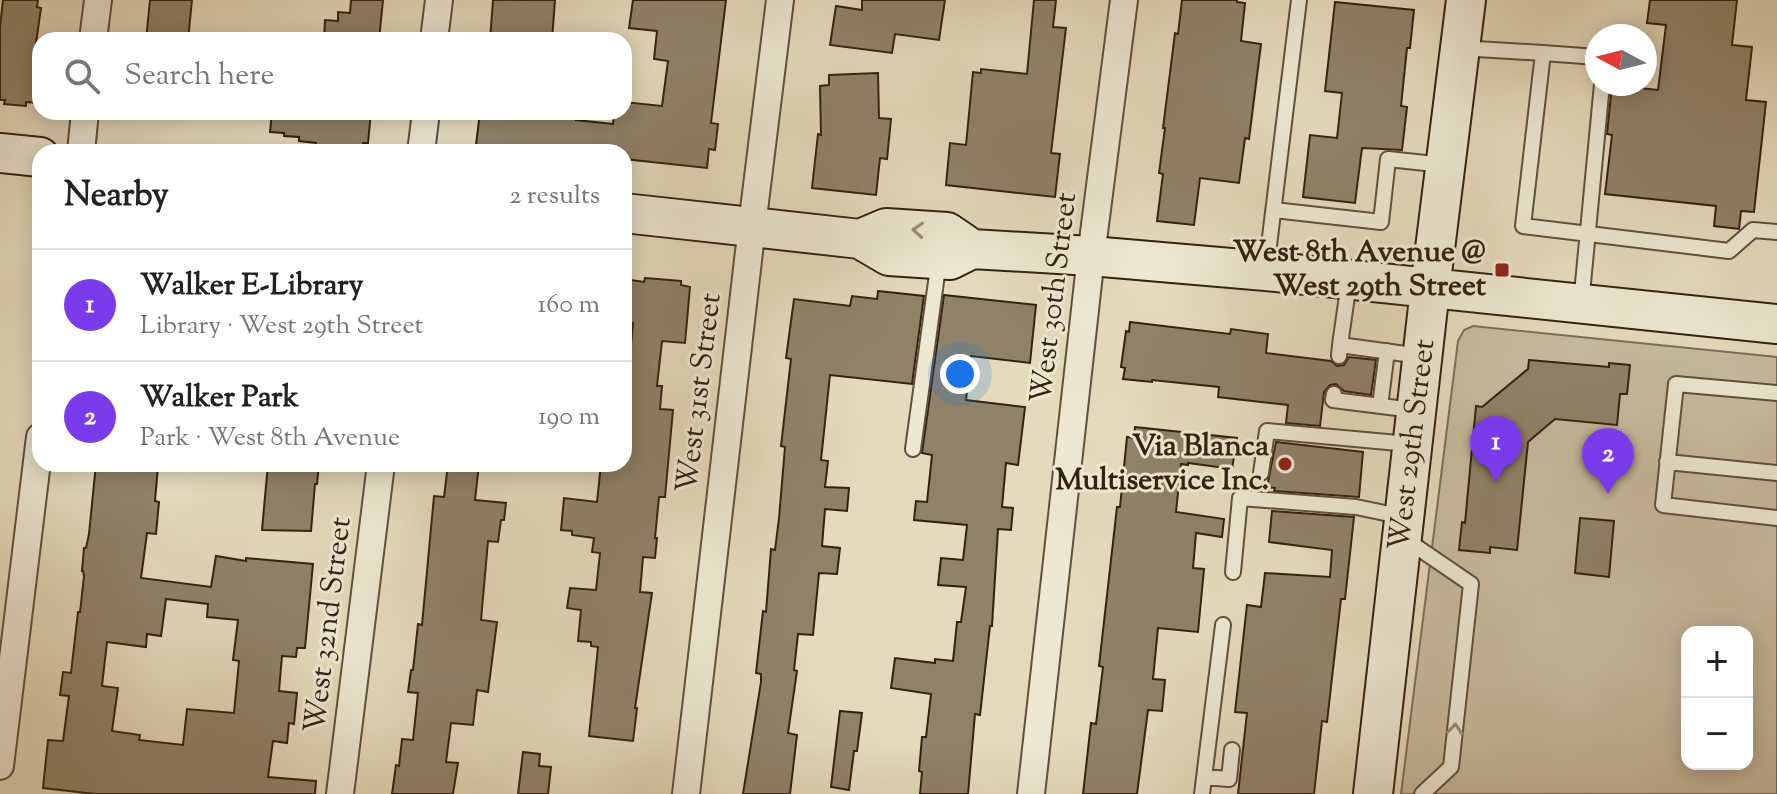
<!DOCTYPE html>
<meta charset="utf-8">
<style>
body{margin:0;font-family:"Sorts Mill Goudy",serif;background:#f6f6f6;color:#222}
.controls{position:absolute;right:24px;bottom:24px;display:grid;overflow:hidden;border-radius:16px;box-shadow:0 4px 20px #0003}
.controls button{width:72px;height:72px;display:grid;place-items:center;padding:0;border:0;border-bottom:2px solid #e0e0e0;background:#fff;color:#222;font:40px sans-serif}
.compass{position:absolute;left:1585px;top:24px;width:72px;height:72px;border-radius:50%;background:#fff;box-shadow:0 4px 20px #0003;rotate:277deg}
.you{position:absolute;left:960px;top:374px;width:28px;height:28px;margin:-20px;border:6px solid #fff;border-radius:50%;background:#1a73e8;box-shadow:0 0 0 12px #1a73e833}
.badge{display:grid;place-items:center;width:52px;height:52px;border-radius:50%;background:#7c3aed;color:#fff;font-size:26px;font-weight:700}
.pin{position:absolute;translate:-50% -66px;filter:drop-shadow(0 2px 4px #0008)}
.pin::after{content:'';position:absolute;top:42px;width:28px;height:24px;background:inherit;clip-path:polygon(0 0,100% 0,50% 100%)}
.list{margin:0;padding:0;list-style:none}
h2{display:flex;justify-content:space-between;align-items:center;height:104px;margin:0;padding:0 32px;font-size:34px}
h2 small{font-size:26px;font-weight:400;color:#767676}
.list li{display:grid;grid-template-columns:52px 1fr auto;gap:24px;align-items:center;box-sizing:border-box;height:112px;padding:0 32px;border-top:2px solid #e0e0e0}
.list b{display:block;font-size:30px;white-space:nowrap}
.list p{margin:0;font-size:26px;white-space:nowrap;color:#767676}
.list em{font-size:26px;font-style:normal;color:#767676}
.icon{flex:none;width:44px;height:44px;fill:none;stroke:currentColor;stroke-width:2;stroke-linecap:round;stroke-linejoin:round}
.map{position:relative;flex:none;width:1777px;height:794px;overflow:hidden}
.search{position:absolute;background:#fff;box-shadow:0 4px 20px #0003;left:32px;top:32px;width:600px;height:88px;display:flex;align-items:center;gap:20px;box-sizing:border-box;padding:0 28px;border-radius:24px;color:#767676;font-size:30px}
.panel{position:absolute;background:#fff;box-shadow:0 4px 20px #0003;left:32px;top:144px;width:600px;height:328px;border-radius:24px}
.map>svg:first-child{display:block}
.green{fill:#c7bb9e;stroke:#7e6e56;stroke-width:2;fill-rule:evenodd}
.building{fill:#908268;stroke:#34210e;stroke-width:2;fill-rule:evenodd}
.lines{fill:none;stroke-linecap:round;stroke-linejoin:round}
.lane-casing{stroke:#60503a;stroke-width:18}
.street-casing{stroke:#60503a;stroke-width:30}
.secondary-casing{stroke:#34210e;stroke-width:42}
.lane{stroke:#eee8d3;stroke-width:14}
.street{stroke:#eee8d3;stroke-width:26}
.secondary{stroke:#eee8d3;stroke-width:38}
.oneway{stroke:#9a8e7a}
.poi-dot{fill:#8f2418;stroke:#eee8d3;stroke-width:3}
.labels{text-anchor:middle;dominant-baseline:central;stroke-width:6;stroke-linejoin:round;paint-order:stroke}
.poi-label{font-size:30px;font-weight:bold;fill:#34210e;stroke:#eee8d3;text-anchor:end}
.street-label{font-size:30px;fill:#34210e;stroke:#eee8d3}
</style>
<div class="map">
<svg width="1777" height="794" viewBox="0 0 1777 794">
<rect width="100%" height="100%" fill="#e5dbbc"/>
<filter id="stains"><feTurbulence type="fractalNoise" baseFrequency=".0025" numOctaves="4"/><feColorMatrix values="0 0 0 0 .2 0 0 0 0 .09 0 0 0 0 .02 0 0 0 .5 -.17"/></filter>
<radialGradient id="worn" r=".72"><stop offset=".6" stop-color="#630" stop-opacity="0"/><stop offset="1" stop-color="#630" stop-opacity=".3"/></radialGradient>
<path class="green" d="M1473,326L1777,357V794H1401L1458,341L1464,330ZM1687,632H1747V764H1687Z"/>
<path class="building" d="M3,0H38L37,7L41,8L35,50L40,51L37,103L26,102V106L4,104L5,100H0V27Z
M150,0H192L188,40H146Z
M351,0H383L379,40H324L325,20L338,21V12L350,13Z
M493,0H555L552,40H490Z
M633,0H726L711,123L718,124L715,150L709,149L707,168L624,159V152L573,149V152H558L476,145L480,112H577L576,120L613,124L614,112H624V102L662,106L668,61L654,59L657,31L629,28Z
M862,0H945L939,40L895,34L892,53L830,45L836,6L862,10Z
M1034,0H1056L1053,27L1066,28L1051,153L1060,154L1055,197L946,185L950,143L966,145L973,72L981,73V69L1027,74Z
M1182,0H1237V2L1245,3L1241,41L1261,44L1249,139L1245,138L1239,183L1200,178L1194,225L1157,221L1163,174L1159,173L1165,128H1163L1175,33L1178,34Z
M1650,0H1737L1732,45L1752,47L1746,100L1766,102L1754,212L1741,211L1739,229L1714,226L1716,206L1605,194L1612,135L1607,134L1612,85L1658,90L1666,25L1647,23Z
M1335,2L1414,10L1410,48H1407L1401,106L1407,107L1402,150L1362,148L1355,203L1303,197L1310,135L1337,138L1342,93L1325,91Z
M878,73L879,118L891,119L887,159L880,158L876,195L812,188L818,134L821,135L820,86L829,85V75Z
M272,112H371L368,143H363L362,152L316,150V143L299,141V137L284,136V133L270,132Z
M645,278L681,281V285L690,287L685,343L662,341L657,386H662L660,409L673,410L665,497H659L655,538H657L655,558L643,557L640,592L652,593L635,708H637L633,741L589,736L598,647L591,646V642L578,641L581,610L567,608L570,588L596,590L600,553L592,552L594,538L572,535V531L561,530L564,498L597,502L601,464H624V379H628L633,323L624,322V279L644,282Z
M878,291L924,296L912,384L830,375L821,460L828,461L825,487L849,488L847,511L825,509L822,546L840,548L837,574L819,573L813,635L798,634L794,670L797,671L788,733L797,735L790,794H743L761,682V674L756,673L763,611L766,612L771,549L775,550L779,518L785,447L781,446L791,359L786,358L794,299L850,306L852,296L877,299Z
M944,295L1036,305L1030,363L971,356L966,400L1025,407L1018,465L1006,463L1002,507L1013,508L1011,530L998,529L992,626H990L980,715L975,714L968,794H920L922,772L919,771L922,737H926L931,694L891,688L895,658L935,663V659L953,661L957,622H961L966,587L938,585L941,558L963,560L967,525L914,520L916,501L927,502L932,455L922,453Z
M1130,322L1230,334L1231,329L1268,334L1266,353L1331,361L1337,366L1344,365L1349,357L1376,360L1371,395L1344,391L1336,384L1330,385L1324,392L1320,426L1286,423L1288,405L1218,397L1219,387L1152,380V382L1123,379L1125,368L1121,367L1126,331L1129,332Z
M1529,360L1609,367V363L1630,365L1627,394H1620L1617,425L1555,419L1528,442L1517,550L1490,547V553L1459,550L1462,522L1465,523L1476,406L1482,407L1528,369Z
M1135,427L1237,438L1232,469L1188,463V465L1181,464L1176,512L1224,519L1222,537L1196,533L1193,568L1204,569L1198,632L1158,628L1153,679L1165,680L1162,711L1148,710L1137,794H1083L1091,723L1096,724L1103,667L1099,666L1117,507H1120L1127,437L1134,438Z
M1276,442L1363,452L1359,497L1274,491L1275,488L1267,487Z
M96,464H152V466H158L155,501L159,502L156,534L147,533L141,578L211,587L216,556L246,561V558L313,564L305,648H297L296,657L282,656L279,691L297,693L294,724L289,723L287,743L273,741L268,777L316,781L315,794H95L43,788L48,740L63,741L69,696L60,695L63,672L71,673L78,612H80L84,576L83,571H82L84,548H86L89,534ZM166,599L208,604L207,617L238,620L233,660L239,661L234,713L187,709L183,745L139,740L140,735L112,731L118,688L102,686L107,642L146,647L147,634L161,636Z
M268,464H319L317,484H315L311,531L262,530Z
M448,464H479L475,500L506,503L504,520H501L498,542L488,541L481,620L497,622L488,692L477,690L473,725L451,723L446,762L458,763L453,794H392L396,765L399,766L402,739L413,740L418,693L408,692L411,670H413L418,624L422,625L434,496L444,497Z
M1272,511L1354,517L1345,599H1341L1327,722L1322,721L1314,794H1238L1247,713L1235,712L1247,605L1261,607L1265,573L1330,577L1332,550L1269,542Z
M1580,518L1614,521L1609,577L1575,573Z
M840,711L862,713L857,751H854L849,790L831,787Z
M523,752L540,754L539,766L551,767L548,794H518Z"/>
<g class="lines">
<defs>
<path id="lane" d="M1460,48L1543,53L1523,226L1729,251L1753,230L1777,232
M1543,53L1597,57
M1274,210L1381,222L1388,159L1444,165
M1266,270L1299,0
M1581,304L1602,84
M1340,345L1349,282
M1339,356L1340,345L1420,356
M1777,393L1676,384L1663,505L1777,518
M1334,394L1333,400L1413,410
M1380,406L1387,351
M913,449L939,260
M1667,462L1777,473
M1261,473L1267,431L1409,444
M1405,539L1471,584L1451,767L1422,794
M1233,572L1240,498L1356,507L1404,517
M1204,777L1229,779L1232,750
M1202,794L1223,625"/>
<path id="street" d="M93,40L98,0
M434,40L439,0
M81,152L85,112
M421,152L426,112
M0,766L40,437
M340,794L381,464
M686,794L752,226L780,0
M1031,794L1091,256L1124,0"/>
<path id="secondary" d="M0,153L40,157
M624,213L860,239L889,256L950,260L972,249L1091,256L1266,271L1777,324
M860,239L886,228L947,232L972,249
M1373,794L1430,289L1466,0"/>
</defs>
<use href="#lane" class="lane-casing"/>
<use href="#street" class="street-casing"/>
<use href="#secondary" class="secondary-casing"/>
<use href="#lane" class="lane"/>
<use href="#street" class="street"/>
<use href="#secondary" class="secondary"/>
</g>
<defs><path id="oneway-chevron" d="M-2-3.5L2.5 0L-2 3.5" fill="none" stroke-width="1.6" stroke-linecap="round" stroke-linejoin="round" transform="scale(2)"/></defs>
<g class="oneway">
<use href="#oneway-chevron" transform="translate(918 230) rotate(-176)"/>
<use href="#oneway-chevron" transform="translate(1455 729) rotate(-84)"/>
</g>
<g class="poi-dot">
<rect x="1494" y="262" width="16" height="16" rx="4"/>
<circle cx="1285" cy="464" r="8"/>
</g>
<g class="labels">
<g class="poi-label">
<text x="1486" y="253">West 8th Avenue @<tspan x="1486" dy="34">West 29th Street</tspan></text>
<text x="1269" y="447">Via Blanca<tspan x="1269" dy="34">Multiservice Inc.</tspan></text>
</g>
<g class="street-label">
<text transform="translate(1055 298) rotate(-83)">West 30th Street</text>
<text transform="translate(700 393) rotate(-83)">West 31st Street</text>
<text transform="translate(1413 445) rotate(-83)">West 29th Street</text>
<text transform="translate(329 625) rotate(-83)">West 32nd Street</text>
</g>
</g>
<rect width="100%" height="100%" filter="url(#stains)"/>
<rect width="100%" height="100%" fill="url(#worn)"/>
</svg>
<div class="controls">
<button>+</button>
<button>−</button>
</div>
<svg class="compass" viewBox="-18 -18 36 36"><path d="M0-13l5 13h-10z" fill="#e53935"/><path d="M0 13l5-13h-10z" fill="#767676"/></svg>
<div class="you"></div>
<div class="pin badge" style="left:1496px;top:482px">1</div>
<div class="pin badge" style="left:1608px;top:494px">2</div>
<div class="search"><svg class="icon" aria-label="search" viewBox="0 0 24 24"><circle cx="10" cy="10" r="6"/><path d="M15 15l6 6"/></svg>Search here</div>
<section class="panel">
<h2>Nearby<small>2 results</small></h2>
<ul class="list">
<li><span class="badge">1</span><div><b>Walker E-Library</b><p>Library · West 29th Street</p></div><em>160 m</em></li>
<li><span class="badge">2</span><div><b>Walker Park</b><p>Park · West 8th Avenue</p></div><em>190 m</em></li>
</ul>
</section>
</div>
